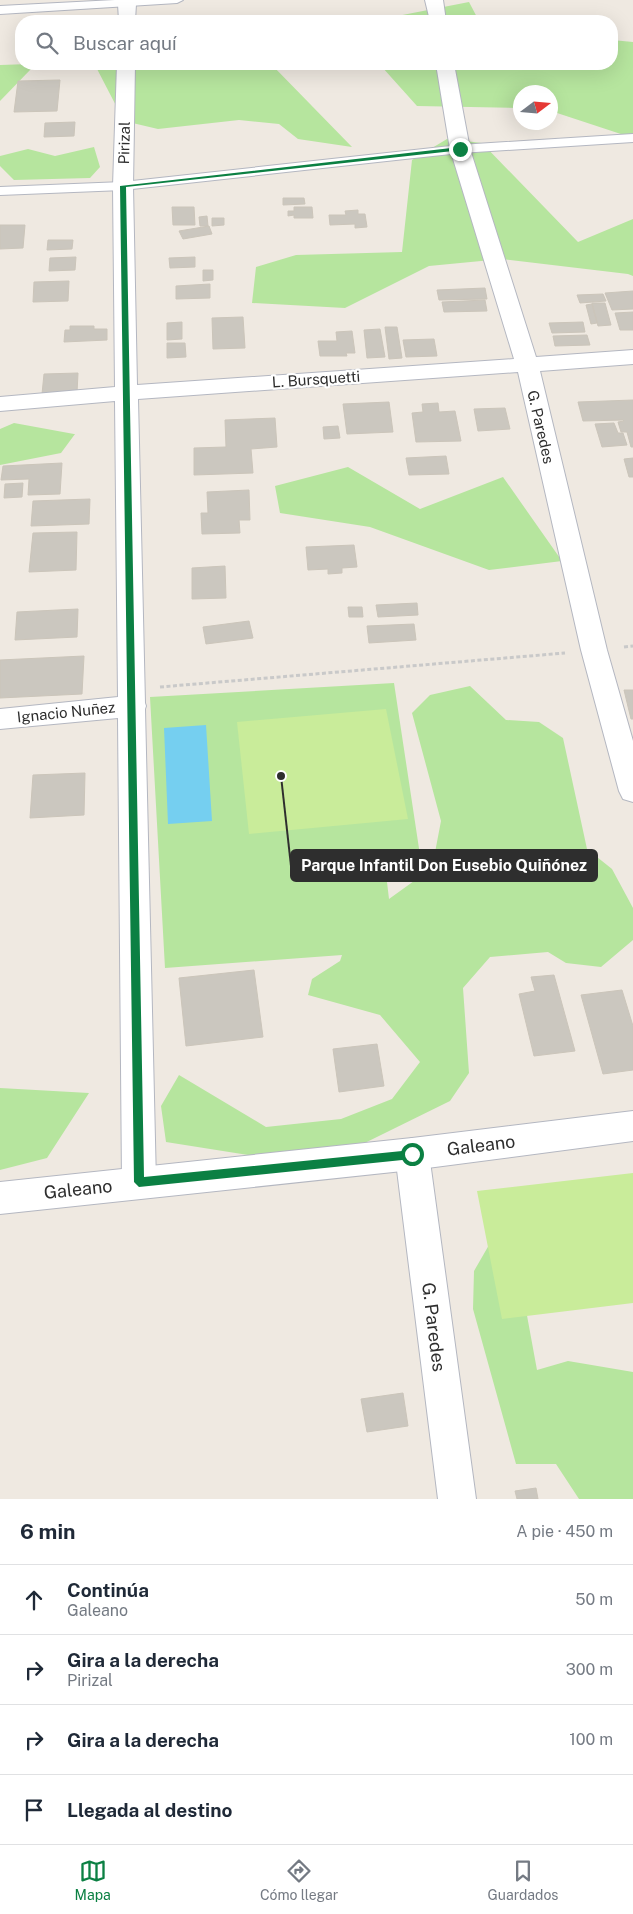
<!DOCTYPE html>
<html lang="es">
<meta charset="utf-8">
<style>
body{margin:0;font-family:"Public Sans",sans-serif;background:#f2f2f3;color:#1f2937}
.compass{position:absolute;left:513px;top:85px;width:45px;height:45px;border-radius:50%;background:#fff;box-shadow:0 5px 20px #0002;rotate:74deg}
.stop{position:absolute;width:15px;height:15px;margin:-11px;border:4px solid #0b8043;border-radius:50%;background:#fff}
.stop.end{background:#0b8043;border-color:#fff;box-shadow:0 1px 5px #0008}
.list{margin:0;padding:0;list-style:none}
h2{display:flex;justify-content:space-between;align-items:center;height:65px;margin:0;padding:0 20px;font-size:21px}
h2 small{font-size:16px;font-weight:400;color:#747a83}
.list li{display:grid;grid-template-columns:32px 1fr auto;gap:15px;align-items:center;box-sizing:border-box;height:70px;padding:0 20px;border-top:1px solid #e0e1e3}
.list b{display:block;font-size:19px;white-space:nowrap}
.list p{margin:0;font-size:16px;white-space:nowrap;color:#747a83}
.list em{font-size:16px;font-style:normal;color:#747a83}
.icon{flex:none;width:28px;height:28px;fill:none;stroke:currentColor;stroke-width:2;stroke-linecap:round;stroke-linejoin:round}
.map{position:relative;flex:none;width:633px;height:1499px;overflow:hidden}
.search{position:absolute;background:#fff;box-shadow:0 5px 20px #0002;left:15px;right:15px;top:15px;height:55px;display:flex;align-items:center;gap:12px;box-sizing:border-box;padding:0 18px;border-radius:20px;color:#747a83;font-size:19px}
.sheet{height:345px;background:#fff}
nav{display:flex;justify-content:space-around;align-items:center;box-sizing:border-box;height:70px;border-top:1px solid #e0e1e3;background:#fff;font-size:14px;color:#747a83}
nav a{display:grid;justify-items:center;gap:2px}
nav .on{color:#0b8043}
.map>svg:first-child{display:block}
.green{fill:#b6e59e}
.pitch{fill:#c9ec9a}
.water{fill:#75cff0}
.building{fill:#cbc7bf;stroke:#cbc5ba}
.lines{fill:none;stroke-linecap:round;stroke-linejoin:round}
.lane-casing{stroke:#b4b7c1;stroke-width:2}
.street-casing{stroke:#b4b7c1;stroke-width:2}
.secondary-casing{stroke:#b4b7c1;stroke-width:2}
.path{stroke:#c9c9c9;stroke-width:3;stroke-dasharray:4 2.5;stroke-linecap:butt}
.lane{fill:#fff;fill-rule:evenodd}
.street{fill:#fff;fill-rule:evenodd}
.secondary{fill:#fff;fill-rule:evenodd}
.route{fill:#0b8043}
.labels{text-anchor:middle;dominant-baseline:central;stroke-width:4.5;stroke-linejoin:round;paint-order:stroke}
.street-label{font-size:15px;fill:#2e2e2e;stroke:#fff}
.near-street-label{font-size:18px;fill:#2e2e2e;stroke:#fff}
.leader{fill:none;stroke:#2e2e2e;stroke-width:2}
.callout-dot{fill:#2e2e2e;stroke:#fff;stroke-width:2}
.callout{fill:#2e2e2e;stroke:#2e2e2e;stroke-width:2}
.callout-label{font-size:16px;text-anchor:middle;font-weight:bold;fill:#fff}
</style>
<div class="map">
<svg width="633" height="1499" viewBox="0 0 633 1499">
<rect width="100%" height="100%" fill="#efe9e1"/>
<path class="green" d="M469,2L479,21H322V19H382Z
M612,40L633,42V138L551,111L550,92H520V108L417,106L382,67L369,64H612Z
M30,64H271L352,147L298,139L279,124L239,120L158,129L124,121L96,67L65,64L31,69L0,101V65Z
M447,139L482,143L578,242L633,219V276L628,274L502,259L429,266L345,308L252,303L256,267L296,255L402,252L412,160Z
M94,147L100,167L90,178L14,180L0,166V156L28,149L55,156Z
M14,423L74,434H75L61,453L0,465V429Z
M348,467L420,509L503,477L562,561L489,570L370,527L280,513L275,486Z
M394,683L420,855L385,865L389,899L432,868L441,821L412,713L430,695L470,686L506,720L539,722L563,738L587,849L612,869L633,908V940L601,967L566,963L548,952L490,957L463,988L469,1073L450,1101L318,1166L166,1142L161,1106L179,1075L266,1127L341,1119L392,1099L420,1062L380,1015L308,995L312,979L340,961L342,955L165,968L150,697Z
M0,1088L89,1093L47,1158L0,1170Z
M508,1212L537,1370L568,1361L633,1372V1499H579L556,1464H516L473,1309L474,1271Z"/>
<path class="pitch" d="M386,709L408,819L249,834L237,722Z
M633,1173V1303L502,1319L477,1191Z"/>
<path class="water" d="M206,725L212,821L168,824L164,728Z"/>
<path class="building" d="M60,80L57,111L14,112L18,81Z
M75,122L74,136L44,137L45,123Z
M283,198H304L305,204L283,205Z
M172,207H194L195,225H173Z
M294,207H312L313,218H294V215L288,216V211H294Z
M358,210V214H365L367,227L355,228V224L330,225L329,215H346L345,211Z
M207,216L208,226H200L199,217Z
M212,218H224V225L212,226Z
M0,225H25L23,248L0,249Z
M209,226L212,234L183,239L179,231Z
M48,240H73L72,249L47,250Z
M76,257L75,270L49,271L50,258Z
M195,257V267L170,268L169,258Z
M203,270H213V280L203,281Z
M69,281L68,301L33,302L34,282Z
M210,284V298L176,299V286Z
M485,288L487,299L439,300L437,290Z
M633,291V309L612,310L605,293Z
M603,294L606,301L580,303L577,295Z
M485,300L487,311L444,312L442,302Z
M592,303H605L611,325L598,326Z
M592,304L597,323L591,324L586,305Z
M633,312V330H620L615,313Z
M243,317L245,348L213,349L212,318Z
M182,322V339L167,340V323Z
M583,322L585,332L552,333L549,323Z
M70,326H94V329H107V340L64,342L65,330H70Z
M385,327H397L402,358L389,359Z
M380,329L385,357L367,358L364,330Z
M352,331L355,353H346L347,356H320L318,341H337L336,332Z
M587,335L590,345L555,346L553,336Z
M434,339L437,356L406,357L403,340Z
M167,343H185L186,357L167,358Z
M78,373L77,393L42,394L44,374Z
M633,400V447H631L627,432H621L618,422L624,421L623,420L583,421L578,402Z
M389,402L393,432L347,434L343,404Z
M438,403L439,412L455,411L461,441L416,442L412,413L423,412L422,404Z
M505,408L510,429L478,431L474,409Z
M275,418L277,447L251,449L253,473L194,475V448L226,447L225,420Z
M614,423L618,433H623L627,445L602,447L595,424Z
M338,426L340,438L324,439L323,427Z
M446,456L449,474L409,475L406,458Z
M633,458V477H629L624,459Z
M62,463L60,494L28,495L29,479L1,480L3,466Z
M23,483L22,497L4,498L5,484Z
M249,490L250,520H239L240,533L202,534L201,513H208L207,492Z
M90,499L89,524L31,526L33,501Z
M77,532L76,570L29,572L33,533Z
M354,545L357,567L342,568V573L328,574V569L308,570L306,547Z
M225,566L226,598L192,599V568Z
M417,603L418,615L378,617L376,605Z
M348,607H362L363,617H349Z
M78,609L77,637L15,640L17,612Z
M249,621L253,638L206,644L203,627Z
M414,624L416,640L369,643L367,626Z
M84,656L82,694L0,698V660Z
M624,690H633V719H631Z
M85,773L84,815L30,818L33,775Z
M254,970L263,1037L186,1046L179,978Z
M554,975L575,1051L534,1056L519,994L535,991L531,977Z
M622,990L633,1026V1070L603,1074L581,995Z
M377,1044L384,1086L339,1092L333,1049Z
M403,1393L408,1426L367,1432L361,1399Z
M536,1488L538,1499H517L515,1491Z"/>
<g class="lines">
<defs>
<path id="lane" d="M115,0H183L177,3L0,14V6Z
M633,134V142L460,153L123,190L0,195V187L123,182L460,145Z"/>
<path id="street" d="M121,0H133L136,4L135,21H119L118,4Z
M425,0H443L446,21H430Z
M117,64H135L133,186L137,385L514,359L450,149L436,64H454L470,149L536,357L633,350V364L540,371L607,650L633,741V802L623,799L619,791L581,650L518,372L138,399L145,703L146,706L145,709L156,1183L151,1194L139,1199L127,1194L122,1183L118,718L0,729V709L118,697L115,401L0,411V397L115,387L113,186Z
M412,1138L424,1143L429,1154L476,1499H438L395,1154L400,1143Z"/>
<path id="secondary" d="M633,1111V1141L412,1170L0,1214V1182L412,1138Z"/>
</defs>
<use href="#lane" class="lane-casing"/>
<use href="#street" class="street-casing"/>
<use href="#secondary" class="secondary-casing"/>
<path class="path" d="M624,647L633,646
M160,687L565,653"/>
<use href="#lane" class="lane"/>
<use href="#street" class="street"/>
<use href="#secondary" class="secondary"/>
</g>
<path class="route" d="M460,147L462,150L126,187L144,1177L412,1150L417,1154L412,1159L139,1187L134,1182L120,186Z"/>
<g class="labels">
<g class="street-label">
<text transform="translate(124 143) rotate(-89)">Pirizal</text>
<text transform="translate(316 379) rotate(-4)">L. Bursquetti</text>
<text transform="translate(541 427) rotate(77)">G. Paredes</text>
<text transform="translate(66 712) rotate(-6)">Ignacio Nuñez</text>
</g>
<g class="near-street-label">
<text transform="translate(481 1145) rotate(-7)">Galeano</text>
<text transform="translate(78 1189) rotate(-6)">Galeano</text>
<text transform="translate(434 1327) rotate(83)">G. Paredes</text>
</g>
</g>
<path class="leader" d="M281 776L291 866"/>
<circle class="callout-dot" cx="281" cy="776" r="5"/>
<rect class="callout" x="291" y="850" width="306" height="31" rx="5"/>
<g class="callout-label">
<text x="444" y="871">Parque Infantil Don Eusebio Quiñónez</text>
</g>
</svg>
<svg class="compass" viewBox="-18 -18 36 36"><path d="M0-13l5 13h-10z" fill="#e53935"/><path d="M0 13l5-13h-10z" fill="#747a83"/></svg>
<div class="stop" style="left:412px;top:1154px"></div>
<div class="stop end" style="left:460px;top:149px"></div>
<div class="search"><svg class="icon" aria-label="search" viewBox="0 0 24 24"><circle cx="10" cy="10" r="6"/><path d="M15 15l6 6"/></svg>Buscar aquí</div>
</div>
<section class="sheet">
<h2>6 min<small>A pie · 450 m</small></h2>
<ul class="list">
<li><svg class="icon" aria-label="ahead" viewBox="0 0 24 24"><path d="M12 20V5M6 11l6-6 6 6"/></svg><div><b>Continúa</b><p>Galeano</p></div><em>50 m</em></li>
<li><svg class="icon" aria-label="right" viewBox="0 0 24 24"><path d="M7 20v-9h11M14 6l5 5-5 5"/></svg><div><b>Gira a la derecha</b><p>Pirizal</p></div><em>300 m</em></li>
<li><svg class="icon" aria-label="right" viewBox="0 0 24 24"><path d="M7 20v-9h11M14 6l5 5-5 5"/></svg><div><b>Gira a la derecha</b></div><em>100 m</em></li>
<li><svg class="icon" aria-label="arrive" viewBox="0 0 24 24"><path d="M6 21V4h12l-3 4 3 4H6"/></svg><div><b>Llegada al destino</b></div></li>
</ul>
</section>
<nav>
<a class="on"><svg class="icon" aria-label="map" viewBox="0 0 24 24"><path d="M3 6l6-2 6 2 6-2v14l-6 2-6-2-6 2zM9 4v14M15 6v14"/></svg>Mapa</a>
<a><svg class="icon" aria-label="directions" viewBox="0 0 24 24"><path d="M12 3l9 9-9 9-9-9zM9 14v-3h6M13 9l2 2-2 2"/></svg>Cómo llegar</a>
<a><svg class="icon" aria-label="saved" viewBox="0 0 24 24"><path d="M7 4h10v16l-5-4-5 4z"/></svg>Guardados</a>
</nav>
